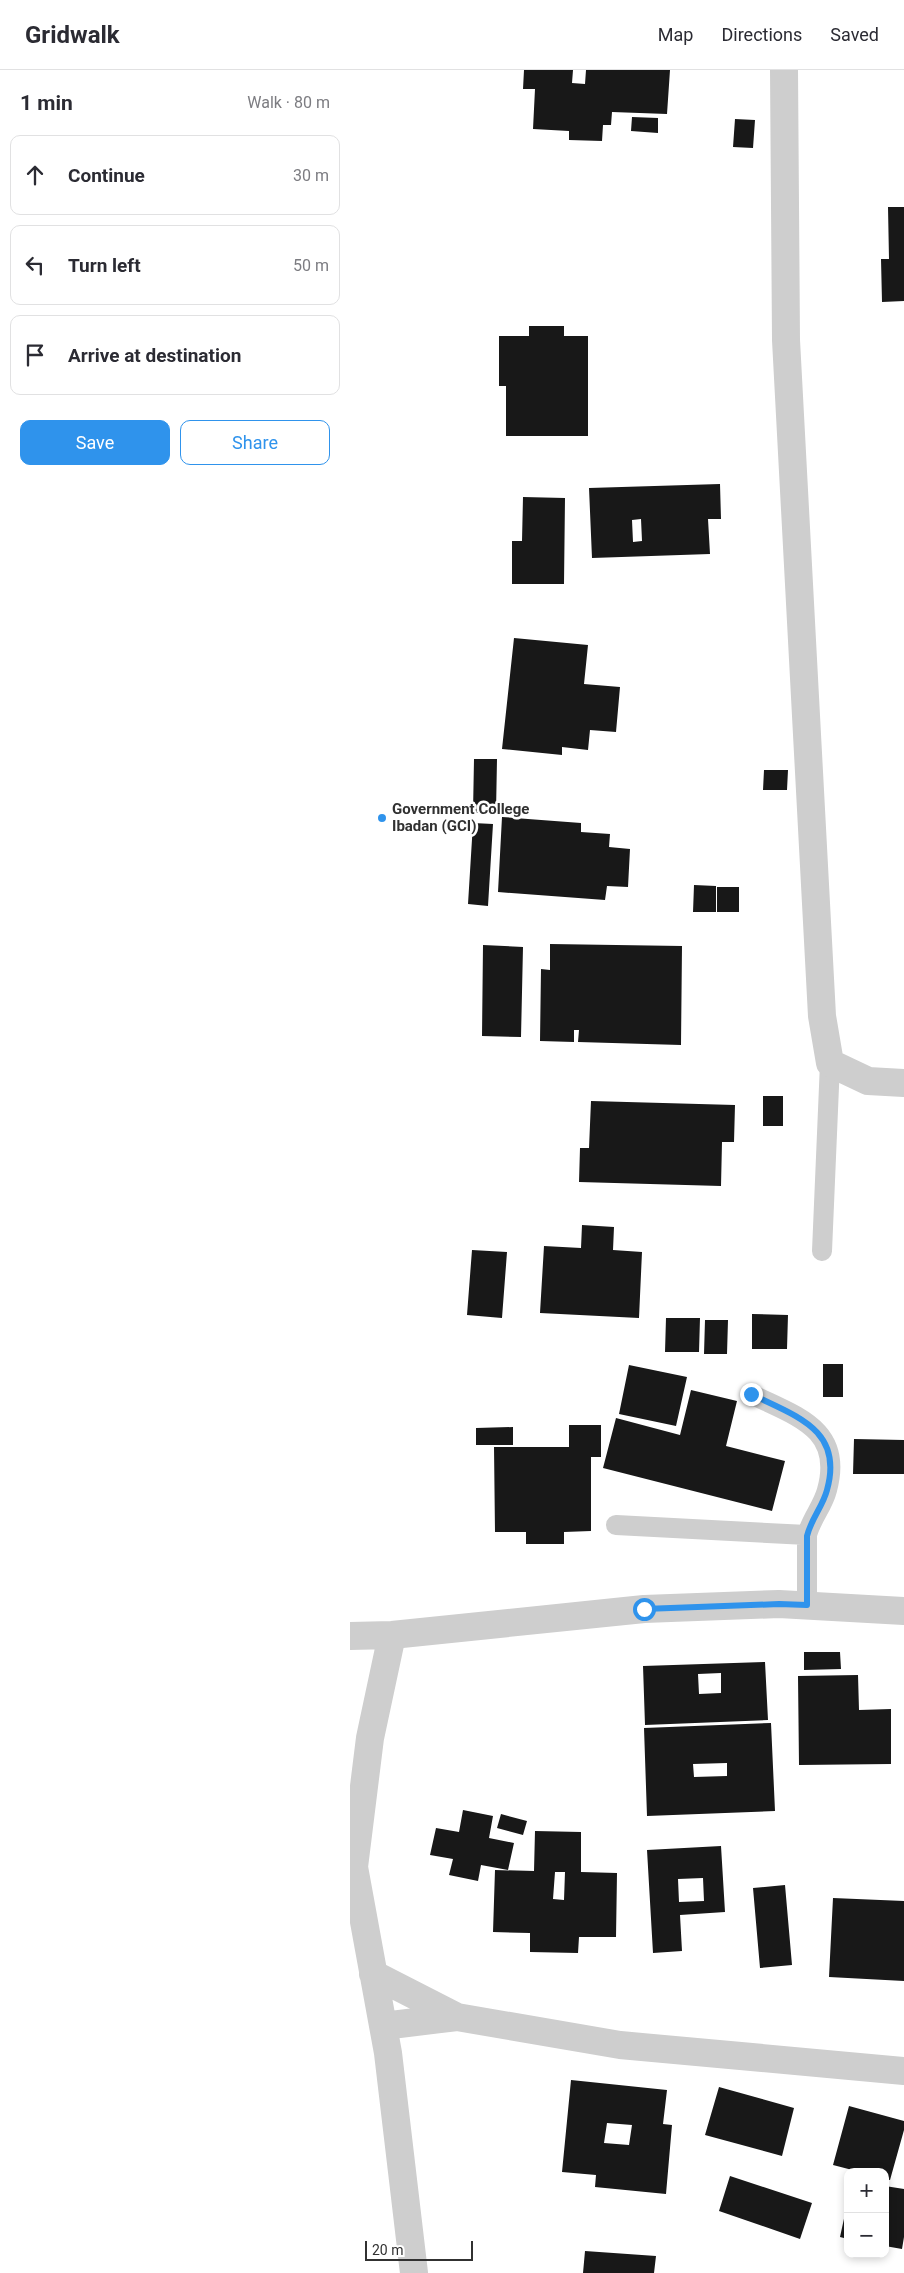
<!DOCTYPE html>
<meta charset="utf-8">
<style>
body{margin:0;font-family:Roboto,sans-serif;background:#f7f7f7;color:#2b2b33}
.controls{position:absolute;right:15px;bottom:15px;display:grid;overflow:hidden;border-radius:10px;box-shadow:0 2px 8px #0003}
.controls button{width:45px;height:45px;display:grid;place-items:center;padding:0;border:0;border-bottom:1px solid #e1e1e2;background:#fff;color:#2b2b33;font:25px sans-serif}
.scale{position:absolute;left:15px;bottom:12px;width:108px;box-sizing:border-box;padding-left:5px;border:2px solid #313131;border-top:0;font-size:14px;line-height:18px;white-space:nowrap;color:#313131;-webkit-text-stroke:4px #fff;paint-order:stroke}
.stop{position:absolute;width:15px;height:15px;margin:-11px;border:4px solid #2f93ec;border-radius:50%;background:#fff}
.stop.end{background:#2f93ec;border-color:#fff;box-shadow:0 1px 5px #0008}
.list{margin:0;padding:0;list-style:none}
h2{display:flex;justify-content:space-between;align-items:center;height:65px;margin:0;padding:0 20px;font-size:21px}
h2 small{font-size:16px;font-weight:400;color:#7c7c81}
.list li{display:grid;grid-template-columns:32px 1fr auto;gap:15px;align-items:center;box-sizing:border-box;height:80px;margin:0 10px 10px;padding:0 10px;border:1px solid #e1e1e2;border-radius:10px}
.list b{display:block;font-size:19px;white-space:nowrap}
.list em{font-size:16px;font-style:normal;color:#7c7c81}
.actions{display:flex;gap:10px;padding:15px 20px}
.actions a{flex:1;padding:11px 0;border:1px solid #2f93ec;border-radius:10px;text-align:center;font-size:18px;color:#2f93ec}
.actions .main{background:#2f93ec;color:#fff}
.icon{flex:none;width:28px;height:28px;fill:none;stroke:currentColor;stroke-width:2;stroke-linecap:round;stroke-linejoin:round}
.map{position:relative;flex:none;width:554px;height:2203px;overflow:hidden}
header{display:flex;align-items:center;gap:30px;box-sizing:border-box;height:70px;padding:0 25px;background:#fff;border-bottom:1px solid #e1e1e2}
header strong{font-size:24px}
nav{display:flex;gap:28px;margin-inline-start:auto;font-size:18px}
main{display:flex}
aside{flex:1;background:#fff}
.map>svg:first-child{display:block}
.building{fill:#181818;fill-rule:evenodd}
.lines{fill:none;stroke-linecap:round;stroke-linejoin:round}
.service{stroke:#cecece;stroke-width:20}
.minor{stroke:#cecece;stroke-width:28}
.route{stroke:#2f93ec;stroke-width:6}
.poi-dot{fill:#2f93ec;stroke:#fff;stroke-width:2}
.labels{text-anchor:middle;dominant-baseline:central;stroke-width:5;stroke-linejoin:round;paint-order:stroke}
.poi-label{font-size:15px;font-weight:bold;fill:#313131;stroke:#fff;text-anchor:start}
</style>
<header>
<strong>Gridwalk</strong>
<nav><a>Map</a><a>Directions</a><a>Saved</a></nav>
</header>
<main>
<aside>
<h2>1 min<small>Walk · 80 m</small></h2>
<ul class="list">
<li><svg class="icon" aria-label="ahead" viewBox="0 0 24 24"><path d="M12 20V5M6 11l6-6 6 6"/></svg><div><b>Continue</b></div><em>30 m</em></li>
<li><svg class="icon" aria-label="left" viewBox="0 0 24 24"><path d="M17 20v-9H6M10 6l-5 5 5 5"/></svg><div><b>Turn left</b></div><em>50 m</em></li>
<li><svg class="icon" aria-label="arrive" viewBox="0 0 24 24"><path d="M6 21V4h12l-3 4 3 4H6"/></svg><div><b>Arrive at destination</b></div></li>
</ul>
<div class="actions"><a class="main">Save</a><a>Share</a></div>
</aside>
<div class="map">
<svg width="554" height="2203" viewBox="0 0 554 2203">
<rect width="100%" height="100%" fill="#fff"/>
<path class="building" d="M174,0H223L222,13L235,14L236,0H320L317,44L262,42L261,55H253L252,71L219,70V61L183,59L185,19H173Z
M282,47L308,48V63L281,61Z
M385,49L405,50L403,78L383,77Z
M538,137H554V231L532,232L531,189H539Z
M179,256H214V266H238V366H156V316H149V266H179Z
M370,414L371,449H358L360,484L242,488L239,418ZM291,449L292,471L283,472L282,450Z
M173,427L215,428L214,514H162V471H172Z
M164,568L238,575L234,614L270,617L266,662L240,660L238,680L212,677V685L152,679Z
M124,689H147L146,743H123Z
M414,700H438L437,720H413Z
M152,747L231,753V762L260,764L259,777L280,779L278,817L257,816L255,830L148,822Z
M123,753L143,754L138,836L118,834Z
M344,815L366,816V842H343Z
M367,817H389V842H367Z
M200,874L332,876L331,975L228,972L229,960H224V972L190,971L191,899L200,900Z
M133,875L173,877L171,967L132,966Z
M413,1026H433V1056H413Z
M241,1031L385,1035L384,1072H372L371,1116L229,1112L230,1078H239Z
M232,1155L264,1157L263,1180L292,1182L289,1248L190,1243L194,1176L231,1178Z
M122,1180L157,1182L152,1248L117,1245Z
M402,1244L438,1245L437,1279H402Z
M316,1248H350L349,1282H315Z
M355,1250H378L377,1284H354Z
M473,1294H493V1327H473Z
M279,1295L337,1307L326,1356L269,1344Z
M341,1320L387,1331L376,1376L435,1391L422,1441L253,1398L266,1348L330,1365Z
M219,1355H251V1387H241V1461L214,1462V1474H176V1462H145L144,1377H219Z
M163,1357V1375H126V1358Z
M504,1369L554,1370V1404H503Z
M454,1582H490L491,1599L454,1600Z
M415,1592L418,1650L295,1655L293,1596ZM371,1603V1623L349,1624L348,1604Z
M508,1605L509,1640L541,1639V1694L449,1695L448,1606Z
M421,1653L425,1741L297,1746L294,1658ZM377,1693V1706L344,1707L343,1694Z
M113,1740L143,1746L139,1768L164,1773L158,1800L131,1795L128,1811L99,1805L103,1789L80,1785L86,1758L109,1762Z
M151,1744L177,1751L173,1765L147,1758Z
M185,1761L231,1762V1802L267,1803L266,1867H229L228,1883L180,1882V1863L143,1862L145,1800L184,1801ZM205,1802H215L214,1830L203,1829Z
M371,1776L375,1842L330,1845L332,1881L303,1883L297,1780ZM353,1808L354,1831L329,1832L328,1809Z
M435,1815L442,1895L410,1898L403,1818Z
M483,1828L554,1831V1911L479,1907Z
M221,2010L317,2020L313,2054L322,2055L316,2124L245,2117L246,2105L212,2102ZM257,2053L282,2055L279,2075L254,2073Z
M369,2017L444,2038L432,2086L355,2065Z
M499,2036L554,2051V2060L540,2110L535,2109V2102H510L483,2095Z
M380,2106L462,2133L450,2169L369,2141Z
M535,2116L554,2119V2167L552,2179L535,2176Z
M497,2135H498V2169L490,2167Z
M235,2181L306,2186L304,2203H233Z"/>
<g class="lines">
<path class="service" d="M472,1181L480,993
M401,1324C445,1346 494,1358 477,1420C473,1436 461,1449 457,1465V1535
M266,1455L457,1465"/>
<path class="minor" d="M434,0L436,270L472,946L480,993L518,1011L554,1013
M42,1565L20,1668L4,1797L38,1983L64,2203
M0,1566L42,1565L294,1539L429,1534L554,1541
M23,1904L107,1947
M33,1956L107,1947L270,1975L554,2001"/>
</g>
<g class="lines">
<path class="route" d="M294,1539L429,1534L457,1535V1466C461,1449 473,1436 477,1420C494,1359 445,1346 401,1324"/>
</g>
<circle class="poi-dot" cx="32" cy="748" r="5"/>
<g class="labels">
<g class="poi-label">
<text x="42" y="739">Government College<tspan x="42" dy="17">Ibadan (GCI)</tspan></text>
</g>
</g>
</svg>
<div class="controls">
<button>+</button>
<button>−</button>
</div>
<div class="scale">20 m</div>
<div class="stop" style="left:294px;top:1539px"></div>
<div class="stop end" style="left:401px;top:1324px"></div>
</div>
</main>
